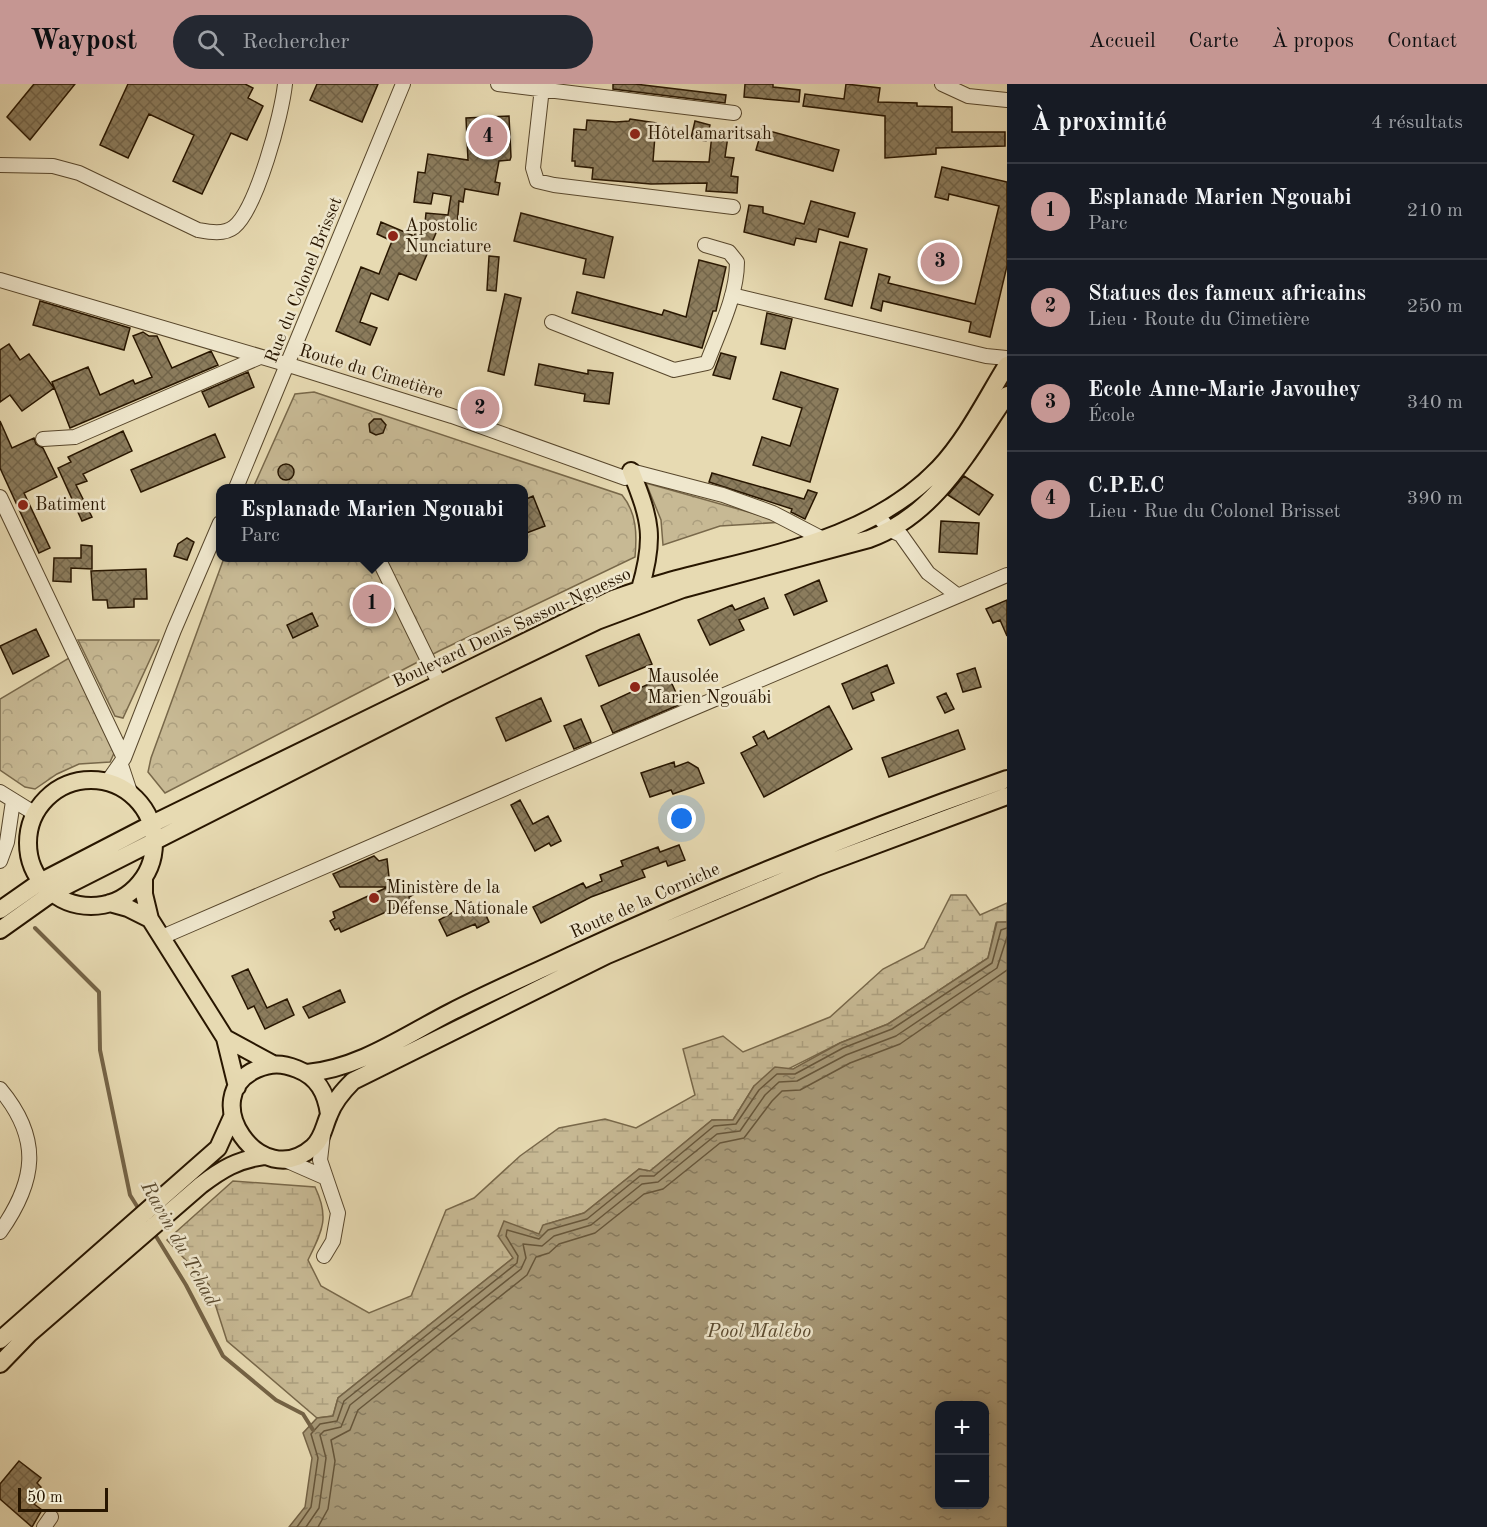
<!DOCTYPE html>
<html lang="fr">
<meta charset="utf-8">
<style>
body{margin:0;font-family:"Old Standard TT",serif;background:#242831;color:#f1f3f6}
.controls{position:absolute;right:18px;bottom:18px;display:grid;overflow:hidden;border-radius:12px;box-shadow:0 3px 15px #0003}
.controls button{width:54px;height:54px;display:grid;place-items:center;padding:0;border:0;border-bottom:2px solid #363941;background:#171b24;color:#f1f3f6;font:30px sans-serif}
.scale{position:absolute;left:18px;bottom:15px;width:90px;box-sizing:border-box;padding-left:6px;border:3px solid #281600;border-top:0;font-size:16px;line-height:21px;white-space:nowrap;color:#281600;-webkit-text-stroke:4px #efe7cd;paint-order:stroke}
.you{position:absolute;left:682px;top:735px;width:21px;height:21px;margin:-15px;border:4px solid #fff;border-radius:50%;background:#1a73e8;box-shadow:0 0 0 9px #1a73e833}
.badge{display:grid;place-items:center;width:39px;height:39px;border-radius:50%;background:#c59692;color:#111;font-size:20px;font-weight:700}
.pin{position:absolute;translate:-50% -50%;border:3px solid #fff;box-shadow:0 2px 6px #0006}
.popup{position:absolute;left:216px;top:400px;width:312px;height:78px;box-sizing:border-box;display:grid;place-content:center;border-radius:12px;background:#171b24;filter:drop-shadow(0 2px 4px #0005);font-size:20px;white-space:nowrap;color:#9ea1a6}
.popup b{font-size:22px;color:#f1f3f6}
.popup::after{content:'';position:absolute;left:50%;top:100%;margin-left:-12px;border:12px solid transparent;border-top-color:#171b24}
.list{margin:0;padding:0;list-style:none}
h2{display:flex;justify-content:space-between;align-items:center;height:78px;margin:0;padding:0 24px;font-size:26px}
h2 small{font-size:20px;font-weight:400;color:#9ea1a6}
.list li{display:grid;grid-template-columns:39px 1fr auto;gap:18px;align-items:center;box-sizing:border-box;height:96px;padding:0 24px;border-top:2px solid #363941}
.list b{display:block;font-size:22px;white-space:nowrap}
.list p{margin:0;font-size:20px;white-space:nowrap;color:#9ea1a6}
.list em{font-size:20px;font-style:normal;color:#9ea1a6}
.icon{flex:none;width:33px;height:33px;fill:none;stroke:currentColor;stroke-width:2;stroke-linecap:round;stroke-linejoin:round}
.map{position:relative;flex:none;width:1007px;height:1443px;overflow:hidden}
header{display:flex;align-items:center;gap:36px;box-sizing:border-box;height:84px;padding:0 30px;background:#c59692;color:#111}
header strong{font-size:28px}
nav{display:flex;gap:33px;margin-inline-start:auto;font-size:21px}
.search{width:420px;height:54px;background:#242831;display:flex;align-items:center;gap:15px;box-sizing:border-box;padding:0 21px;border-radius:33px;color:#9ea1a6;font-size:22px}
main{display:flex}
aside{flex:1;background:#171b24}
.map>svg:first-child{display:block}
.wetland{fill:url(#wetland-marsh);stroke:#78684a;stroke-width:1.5}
.park{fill:url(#park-crowns);stroke:#78684a;stroke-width:1.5}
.water{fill:url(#water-ripples);stroke:#746346;stroke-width:1.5;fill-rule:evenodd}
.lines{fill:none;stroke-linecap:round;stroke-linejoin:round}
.shore{stroke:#67563a;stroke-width:1.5}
.stream{stroke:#746346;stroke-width:4}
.building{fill:url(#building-cross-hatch);stroke:#281600;stroke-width:1.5}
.minor-casing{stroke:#58472c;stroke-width:16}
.major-casing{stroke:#281600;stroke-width:20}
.minor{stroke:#efe7cd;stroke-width:14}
.major{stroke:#e7dab2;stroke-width:16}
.poi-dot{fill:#8f2418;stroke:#efe7cd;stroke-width:2}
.labels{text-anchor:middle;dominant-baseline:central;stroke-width:5;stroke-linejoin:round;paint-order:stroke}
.poi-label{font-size:18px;fill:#281600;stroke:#efe7cd;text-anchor:start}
.street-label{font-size:18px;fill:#281600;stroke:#efe7cd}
.water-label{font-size:20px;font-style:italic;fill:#5a4a2f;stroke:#efe7cd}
</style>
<header>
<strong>Waypost</strong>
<div class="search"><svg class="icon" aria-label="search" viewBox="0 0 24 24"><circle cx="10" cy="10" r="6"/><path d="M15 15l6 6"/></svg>Rechercher</div>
<nav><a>Accueil</a><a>Carte</a><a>À propos</a><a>Contact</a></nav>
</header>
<main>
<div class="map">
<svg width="1007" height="1443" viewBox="0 0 1007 1443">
<defs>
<pattern id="wetland-marsh" width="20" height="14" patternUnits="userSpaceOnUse" patternTransform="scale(1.5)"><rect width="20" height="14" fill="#c7b994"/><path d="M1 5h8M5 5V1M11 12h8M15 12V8" fill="none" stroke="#ab9e7e"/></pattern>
<pattern id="park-crowns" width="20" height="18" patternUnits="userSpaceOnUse" patternTransform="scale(1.5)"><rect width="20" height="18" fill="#c7b994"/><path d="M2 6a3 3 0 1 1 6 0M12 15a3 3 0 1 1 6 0" fill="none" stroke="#ab9e7e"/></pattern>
<pattern id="water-ripples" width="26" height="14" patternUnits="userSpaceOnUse" patternTransform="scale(1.5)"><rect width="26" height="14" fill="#a69775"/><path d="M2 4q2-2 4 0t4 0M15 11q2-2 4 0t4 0" fill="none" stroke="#877a5e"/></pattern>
<pattern id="building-cross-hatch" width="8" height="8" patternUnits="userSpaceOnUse" patternTransform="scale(1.5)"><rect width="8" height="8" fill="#8b7c5d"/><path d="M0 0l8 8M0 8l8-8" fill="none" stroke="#72654a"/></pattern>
</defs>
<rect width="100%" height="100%" fill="#e7dab2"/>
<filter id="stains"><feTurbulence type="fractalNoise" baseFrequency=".00333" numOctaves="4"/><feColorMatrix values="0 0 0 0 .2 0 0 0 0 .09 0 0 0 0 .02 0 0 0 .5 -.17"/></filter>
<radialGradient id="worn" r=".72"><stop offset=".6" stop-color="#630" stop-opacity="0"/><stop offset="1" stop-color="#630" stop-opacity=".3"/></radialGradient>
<path class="wetland" d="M951,811H966L980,831L1007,819V838L996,839L988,874L888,940L840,959L754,1002L733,1036H712L650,1087L639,1085L584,1129L544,1141L539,1150L513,1174L338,1314L333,1332L317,1334L227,1257L209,1201L167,1156L233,1097L315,1103C330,1134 322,1147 308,1176L321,1202L369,1229L411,1212L446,1126L474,1114L520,1072L559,1044L605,1035L636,1044L695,1011L683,965L723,952L743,968L830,933L883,885L924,864Z"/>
<path class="park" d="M314,308L622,411C637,429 637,451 635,473L439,567L165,709L148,688L151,674L224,474H524V404H253L295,310Z
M646,399L784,438L720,442L663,461L661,436Z
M78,556H159L123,634L115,632Z
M69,574L115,667L110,678L79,680L57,690L35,705L25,703L0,686V615Z"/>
<path class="water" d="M997,838H1007V1443H289L305,1423L312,1374L303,1349L317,1334L333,1332L338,1314L513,1174L498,1152L504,1137L539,1150L543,1141L584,1129L639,1085L650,1087L712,1036H733L754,1002L775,983L793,985L840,959L888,940L988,874ZM940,1322H984V1420H940Z"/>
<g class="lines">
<path class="shore" d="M297,1443L311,1423L318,1374L311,1350L320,1340L337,1337L344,1317L517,1179L518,1172L506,1152L507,1146L539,1155L548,1146L587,1135L640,1092H654L714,1042L736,1040L759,1006L777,990H795L843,964L892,945L992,879L1001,846L1007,844
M306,1443L319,1424L326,1374L320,1351L324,1347L341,1343L350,1321L521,1185L526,1174L523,1160L542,1162L554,1152L591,1141L642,1100L658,1098L717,1050L740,1047L765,1011L779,998L797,997L846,971L896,952L997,884L1007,853
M318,1443L328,1425L335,1377L331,1356L350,1346L358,1326L527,1191L536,1173L549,1169L559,1160L595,1149L644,1110L663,1105L720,1059L744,1054L772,1017L782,1007L800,1006L850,979L900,960L1007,886"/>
<path class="stream" d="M35,844L99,908L100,966L130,1111L140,1127
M154,1149L186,1201L223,1272L276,1316L303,1330L313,1346"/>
</g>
<path class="building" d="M34,0H75L30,56L7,33Z
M128,0H245L253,4L248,14L263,22L247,56L231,49L202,110L173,97L194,51L149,30L128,74L100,61Z
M317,0H378L362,38L310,16Z
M613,0H635L726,11L725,19L613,5Z
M745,0H773V3L800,6L799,18L744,13Z
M846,0L880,4L878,18L917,19V22L952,23V48H1005V62L936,64V70L885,74V32L803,22L805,10L844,15Z
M509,32L511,73L510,76L499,77L495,98L500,99L498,111L465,105L463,118L459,117L457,143L439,142L416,196L399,189L388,216L371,209L360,238L377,244L370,261L336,247L361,183L379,190L392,157L377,150L381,138L414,152L417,146L424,149L426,129L448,131L451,112L433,109L431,120L414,118L418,88L425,89L428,70L468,76L466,34Z
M630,35L656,39L653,77L709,78L712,50L728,52L725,73L734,74L731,92L738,93L737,109L706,107L707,99L651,100L592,95L593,84L575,82V77H572L574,45L586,46L587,36L616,38L629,37Z
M695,37L710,41L706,57L691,54Z
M762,45L839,66L833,87L756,66Z
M942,83L1007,98V182L990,253L969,248L971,238L883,217L881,227L871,224L879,190L890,193L888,199L975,220L999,122L949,110L948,116L935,113Z
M811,117L855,129L848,153L819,145L816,158L796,154L794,161L744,148L749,121L763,123V129L804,140Z
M521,129L613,153L604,194L583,190L586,175L514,157Z
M840,158L867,165L852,222L825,215Z
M489,172L499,173L496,207L487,206Z
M699,176L726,183L716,227H713L702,264L572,229L577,208L662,231L664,226L686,233Z
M505,210L521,214L504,291L488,287Z
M40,217L130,244L124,266L33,241Z
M767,229L792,235L785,265L761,260Z
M143,248L149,252H157L172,284L211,267L218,281L70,344L52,298L88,283L100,311L133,296L135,300L152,293L133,252Z
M9,260L20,276L29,270L54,304L22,327L10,311L0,318V266Z
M721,269L736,273L730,295L713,291Z
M539,280L588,290V286L613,289L609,320L584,317L585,310L535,301Z
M248,288L254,303L209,323L202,308Z
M781,288L838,305L810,398L753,381L762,353L790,362L802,324L773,315Z
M374,335H381L386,341L383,349L376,351L370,348L369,340Z
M0,337L12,364L34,354L36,360L43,364L57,393L24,409L50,464L39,469L0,384Z
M123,347L132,367L83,390L87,397L76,401L92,433L82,437L58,384L71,378L68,373Z
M215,350L225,373L141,408L131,386Z
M278 388a8 8 0 1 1 16 0a8 8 0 1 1-16 0Z
M712,389L804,415L808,406L817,409L805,435L791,428L792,425L709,398Z
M964,392L993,411L979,431L948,411Z
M533,412L545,442L524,450V416Z
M941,437L979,439L977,470L939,468Z
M187,454L194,458L187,476L174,472L178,460Z
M81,461L92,462V485L71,484V498L53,497L54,474H81Z
M146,485L147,515H134V523L108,524L107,516H93L91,487Z
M819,496L827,517L794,531L785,511Z
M764,514L768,524L739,536L744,546L710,561L698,536L732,521L735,526Z
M1007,516V552L1000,536L993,539L986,525Z
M312,529L318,542L293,554L287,541Z
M36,545L49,572L13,590L0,562Z
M639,550L652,580L599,602L586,572Z
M887,581L894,599L871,609L874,616L853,625L842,600Z
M975,584L981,603L963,608L957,590Z
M668,591L681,620L613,649L601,622Z
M946,609L954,625L945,629L937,613Z
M541,614L551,637L506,657L496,634Z
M829,622L852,665L764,713L741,669L757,661L753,653L764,647L768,655Z
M581,635L591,658L574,665L564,642Z
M958,646L965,665L889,693L882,674Z
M674,678L675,683L688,678L698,684L704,699L673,710L671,706L650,713L641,689Z
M520,716L533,740L548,732L561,757L551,762L549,759L535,767L511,721Z
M679,761L685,776L668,782L666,777L642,786L645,793L591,813L541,839L533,823L583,799L586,804L602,797L600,791L623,782L621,777L658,763L660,768Z
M374,772L379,777L387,775L390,802L403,797L405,803L409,801L413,811L409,813L411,817L341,848L339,844L335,846L330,837L335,834L333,828L388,803H340L333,790Z
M471,818L473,822L480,818L489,838L477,844L475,840L447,852L439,836Z
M248,885L267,924L287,915L294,931L265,945L254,922L248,925L232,892Z
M340,906L345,918L309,934L303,923Z
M19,1377L41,1394L37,1399L41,1403L36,1410L40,1414L34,1420L42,1426L32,1443L0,1415V1400Z"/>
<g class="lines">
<defs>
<path id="minor" d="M498,0L734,29
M942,0L968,12L1007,16
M542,4L533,84L537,97L554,101L733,123
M0,81L53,82L79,89L198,146C209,148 224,151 234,143C257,124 282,30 285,0
M0,196L289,281L452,332L625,394L631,387L723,411L773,429L823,455
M732,211L986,272L1007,274
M552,238L674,286L707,279C719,247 737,212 737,178L729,168L705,161
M43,355L75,353L260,273
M236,404L403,0
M0,413L124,674
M878,432L890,446L901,451L928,489L957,511
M378,474L439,599
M121,681L130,708
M108,697L124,674L174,546L220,439
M0,708L34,729
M0,777L7,758L13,717
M162,853L536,691L1007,491
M0,1005C42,1055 36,1097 0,1148
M323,1050L320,1076L338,1129L333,1157L324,1172
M283,1075L324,1093
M44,1443L51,1433"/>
<path id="major" d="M631,387C651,437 655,454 640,505
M28 759a63 63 0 1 1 126 0a63 63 0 1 1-126 0Z
M144,794V810L150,835L225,954L237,1003
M110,819L128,824L150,835
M0,826L40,798L152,740L613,515C722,474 855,472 939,384C967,354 986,315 1007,281
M0,846L52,809L445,610L597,537L683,505L869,455C936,431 969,366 1007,311
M225,954L271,979
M307,989C360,984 404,952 451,928C492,907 534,889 574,870C716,804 860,747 1007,695
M329,1030C326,1009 318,993 297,985C282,979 271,979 257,985C195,1012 260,1110 313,1063C323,1054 324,1042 329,1031C334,1017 343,1007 353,997L607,871L814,784L1007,712
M0,1256L218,1064L232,1033
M0,1280L29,1250L201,1101C222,1085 237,1076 264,1072"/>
</defs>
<use href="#minor" class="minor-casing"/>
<use href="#major" class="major-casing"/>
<use href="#minor" class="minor"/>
<use href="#major" class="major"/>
</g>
<g class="poi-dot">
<circle cx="635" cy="50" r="6"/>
<circle cx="393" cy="152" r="6"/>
<circle cx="23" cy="421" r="6"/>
<circle cx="635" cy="603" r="6"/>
<circle cx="374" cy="814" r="6"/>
</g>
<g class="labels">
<g class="poi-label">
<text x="647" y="50">Hôtel amaritsah</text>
<text x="405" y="142">Apostolic<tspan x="405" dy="21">Nunciature</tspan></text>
<text x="35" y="421">Batiment</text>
<text x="647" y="593">Mausolée<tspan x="647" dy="21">Marien Ngouabi</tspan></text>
<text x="386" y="804">Ministère de la<tspan x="386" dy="21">Défense Nationale</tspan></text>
</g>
<g class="street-label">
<text transform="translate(304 196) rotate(-68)">Rue du Colonel Brisset</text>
<text transform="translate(371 288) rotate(17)">Route du Cimetière</text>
<text transform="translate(512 544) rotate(-25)">Boulevard Denis Sassou-Nguesso</text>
<text transform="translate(645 817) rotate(-24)">Route de la Corniche</text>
</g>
<g class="water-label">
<text transform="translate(179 1160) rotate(61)">Ravin du Tchad</text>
<text x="759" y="1248">Pool Malebo</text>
</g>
</g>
<rect width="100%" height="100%" filter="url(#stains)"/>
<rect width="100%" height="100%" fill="url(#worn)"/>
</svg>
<div class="controls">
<button>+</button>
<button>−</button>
</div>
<div class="scale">50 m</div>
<div class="you"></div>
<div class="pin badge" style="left:372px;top:520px">1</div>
<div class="popup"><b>Esplanade Marien Ngouabi</b>Parc</div>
<div class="pin badge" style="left:480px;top:325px">2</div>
<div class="pin badge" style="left:940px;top:178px">3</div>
<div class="pin badge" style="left:488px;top:53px">4</div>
</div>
<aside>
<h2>À proximité<small>4 résultats</small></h2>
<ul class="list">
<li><span class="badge">1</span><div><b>Esplanade Marien Ngouabi</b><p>Parc</p></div><em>210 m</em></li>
<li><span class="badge">2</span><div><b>Statues des fameux africains</b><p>Lieu · Route du Cimetière</p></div><em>250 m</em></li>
<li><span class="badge">3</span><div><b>Ecole Anne-Marie Javouhey</b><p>École</p></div><em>340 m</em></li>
<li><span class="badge">4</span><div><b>C.P.E.C</b><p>Lieu · Rue du Colonel Brisset</p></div><em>390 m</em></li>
</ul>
</aside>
</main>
